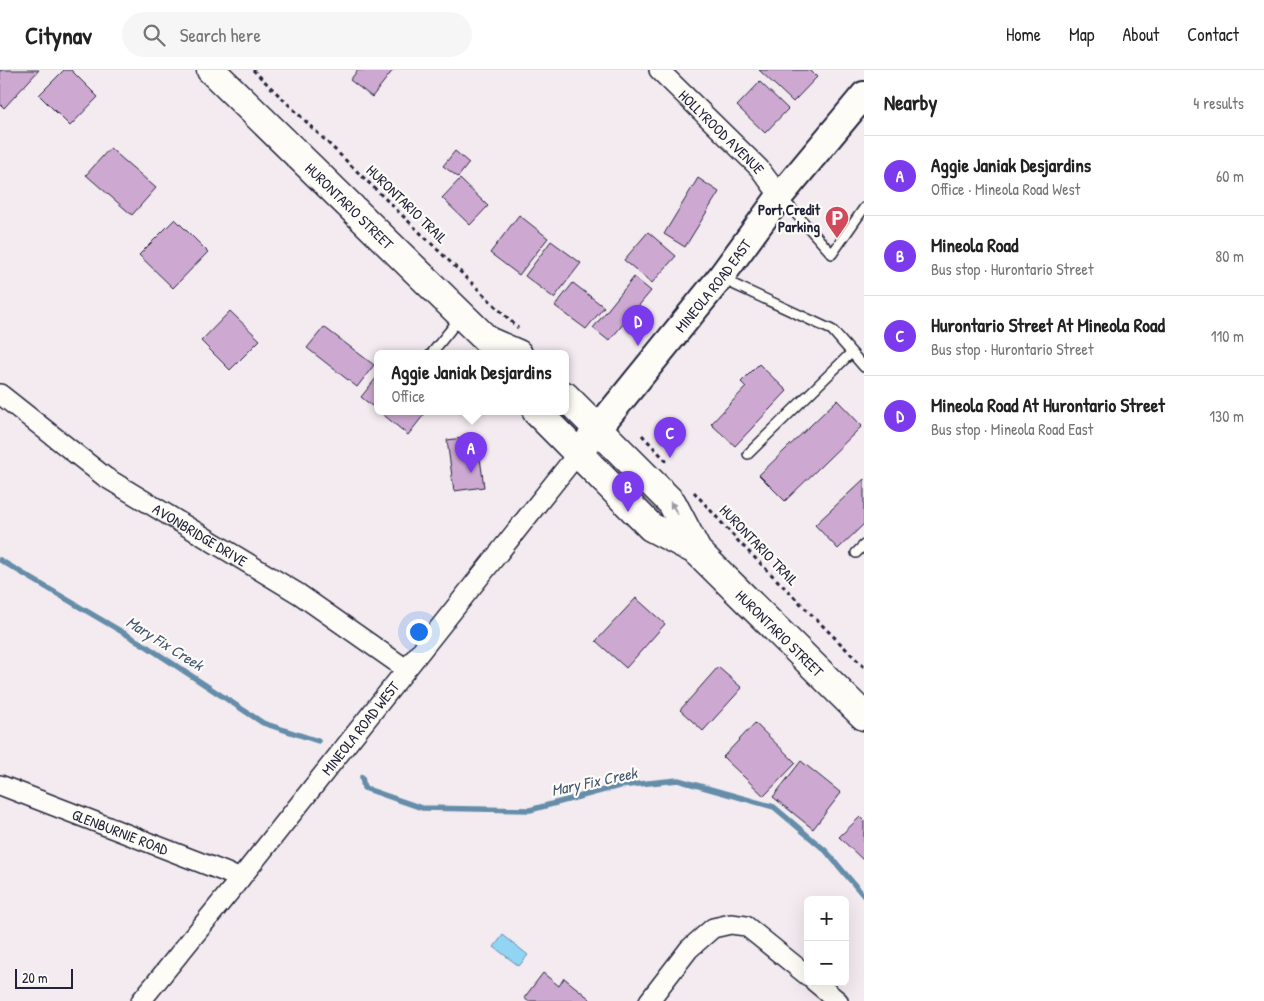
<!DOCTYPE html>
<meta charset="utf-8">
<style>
body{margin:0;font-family:"Patrick Hand",sans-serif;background:#f6f6f6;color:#222}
.controls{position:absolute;right:15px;bottom:15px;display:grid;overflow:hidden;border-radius:8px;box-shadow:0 5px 20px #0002}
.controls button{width:45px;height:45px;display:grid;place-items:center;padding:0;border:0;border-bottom:1px solid #e0e0e0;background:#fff;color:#222;font:25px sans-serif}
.scale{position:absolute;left:15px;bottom:12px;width:58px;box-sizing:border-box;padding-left:5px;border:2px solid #22223b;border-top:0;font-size:14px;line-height:18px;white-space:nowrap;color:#22223b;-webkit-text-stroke:4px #fdfcf7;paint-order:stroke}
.you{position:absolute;left:418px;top:561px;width:18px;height:18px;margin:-12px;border:4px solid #fff;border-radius:50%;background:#1a73e8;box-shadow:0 0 0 8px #1a73e833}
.badge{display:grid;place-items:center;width:32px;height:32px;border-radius:50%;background:#7c3aed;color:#fff;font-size:16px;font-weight:700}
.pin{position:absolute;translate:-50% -41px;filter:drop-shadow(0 1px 2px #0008)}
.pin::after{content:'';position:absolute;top:26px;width:18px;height:15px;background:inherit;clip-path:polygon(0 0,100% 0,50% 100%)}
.popup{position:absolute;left:374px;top:280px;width:195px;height:65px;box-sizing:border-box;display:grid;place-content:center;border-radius:8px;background:#fff;filter:drop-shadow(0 1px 4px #0005);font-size:16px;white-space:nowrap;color:#767676}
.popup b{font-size:19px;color:#222}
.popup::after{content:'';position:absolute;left:50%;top:100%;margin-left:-10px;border:10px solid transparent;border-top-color:#fff}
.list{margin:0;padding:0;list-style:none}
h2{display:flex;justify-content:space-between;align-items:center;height:65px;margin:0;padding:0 20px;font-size:21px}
h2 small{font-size:16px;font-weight:400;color:#767676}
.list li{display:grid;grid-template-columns:32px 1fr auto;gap:15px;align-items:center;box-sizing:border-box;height:80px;padding:0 20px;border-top:1px solid #e0e0e0}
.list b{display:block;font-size:19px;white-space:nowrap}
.list p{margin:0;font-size:16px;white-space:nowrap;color:#767676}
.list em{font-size:16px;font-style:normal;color:#767676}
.icon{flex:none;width:28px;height:28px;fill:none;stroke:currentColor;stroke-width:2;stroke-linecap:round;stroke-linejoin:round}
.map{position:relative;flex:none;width:864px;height:931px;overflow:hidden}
header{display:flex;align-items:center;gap:30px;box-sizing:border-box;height:70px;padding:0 25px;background:#fff;border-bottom:1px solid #e0e0e0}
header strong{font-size:24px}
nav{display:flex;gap:28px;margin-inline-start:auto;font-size:18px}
.search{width:350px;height:45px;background:#f6f6f6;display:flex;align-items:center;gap:12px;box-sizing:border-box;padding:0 18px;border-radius:28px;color:#767676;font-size:19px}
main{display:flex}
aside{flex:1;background:#fff}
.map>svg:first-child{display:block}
.water{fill:#91d4f3;stroke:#658da9}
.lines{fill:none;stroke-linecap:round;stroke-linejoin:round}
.stream{stroke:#658da9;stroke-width:5.5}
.building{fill:#cda9d2;stroke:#22223b}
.lane-casing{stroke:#22223b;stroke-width:12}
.street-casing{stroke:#22223b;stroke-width:22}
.secondary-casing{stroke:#22223b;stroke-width:30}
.primary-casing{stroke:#22223b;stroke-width:31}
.path{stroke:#22223b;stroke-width:3;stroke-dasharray:4 4;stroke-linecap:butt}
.lane{stroke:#fdfcf7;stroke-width:9}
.street{stroke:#fdfcf7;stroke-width:19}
.secondary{stroke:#fdfcf7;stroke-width:26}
.primary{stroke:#fdfcf7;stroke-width:28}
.oneway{fill:#9a9aa2}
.labels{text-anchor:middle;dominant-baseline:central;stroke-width:4.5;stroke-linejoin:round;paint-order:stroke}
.street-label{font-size:15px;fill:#22223b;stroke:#fdfcf7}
.poi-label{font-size:15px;font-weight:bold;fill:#22223b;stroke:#fdfcf7;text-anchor:end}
.water-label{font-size:16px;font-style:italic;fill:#435772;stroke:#fdfcf7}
</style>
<header>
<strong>Citynav</strong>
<div class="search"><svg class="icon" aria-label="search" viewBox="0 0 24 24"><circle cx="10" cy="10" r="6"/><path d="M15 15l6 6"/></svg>Search here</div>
<nav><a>Home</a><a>Map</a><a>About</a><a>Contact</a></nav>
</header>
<main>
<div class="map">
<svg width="864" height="931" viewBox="0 0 864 931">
<rect width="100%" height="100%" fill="#f3ebf0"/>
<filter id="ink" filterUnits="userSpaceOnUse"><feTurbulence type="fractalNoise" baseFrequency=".02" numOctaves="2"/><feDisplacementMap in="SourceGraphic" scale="10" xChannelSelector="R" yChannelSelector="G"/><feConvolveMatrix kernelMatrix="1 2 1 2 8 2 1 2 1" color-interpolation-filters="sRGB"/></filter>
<g filter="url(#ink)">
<path class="water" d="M503,865L528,885L519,896L494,877Z"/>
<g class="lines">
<path class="stream" d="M0,490L146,576L263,653L318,671
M362,707L364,718L422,738L530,740L619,716L678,710L774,737L826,781L864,826"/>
</g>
<path class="building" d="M0,0H39L4,38L0,34Z
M64,0H71L98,27L70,56L39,25Z
M358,0H393L372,27L350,10Z
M759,0H810L817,7L793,32Z
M760,12L788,39L765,63L737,36Z
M110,78L156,118L132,145L86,105Z
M455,81L469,93L458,107L443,96Z
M698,108L719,122L685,177L664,164Z
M460,109L488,136L470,155L442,128Z
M519,145L548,168L519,205L490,183Z
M175,149L208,182L173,218L139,185Z
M648,162L676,186L652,213L624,190Z
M551,171L581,193L554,228L525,206Z
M634,207L651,221L609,271L593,258Z
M573,213L604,237L586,259L555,236Z
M230,241L260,270L230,300L201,271Z
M324,257L374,295L357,317L307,278Z
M759,294L787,321L735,376L711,354L746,317L741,312Z
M377,307V340L361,327Z
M837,330L862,356L785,431L759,405Z
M380,342H426L408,365Z
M477,366L484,417L454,421L447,370Z
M864,409V454L838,479L815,455Z
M636,528L665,554L626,598L596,571Z
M718,597L742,618L703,661L680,640Z
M755,653L796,693L764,726L723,687Z
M801,691L841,723L813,759L773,727Z
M860,747L864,751V791L839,767Z
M543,903L559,916L564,908L590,929L589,931H528L524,928Z"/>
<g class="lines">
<defs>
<path id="lane" d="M782,128L832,184L864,138
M722,209L832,260L864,297
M431,284L460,248
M748,384L851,283
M856,483L864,475"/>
<g id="street">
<path id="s1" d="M659,0L759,98L780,126"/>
<path id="s2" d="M0,324L105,407L299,524L406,599"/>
<path id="s3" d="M0,715L225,802L240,809"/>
<path d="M815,912L838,931"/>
<path id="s4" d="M141,931L240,809L578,383"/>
<path d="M649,931L689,879L713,858L731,854L746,856L808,906"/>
</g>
<g id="secondary">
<path id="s5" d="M578,383L720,208L780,126L864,25"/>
</g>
<g id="primary">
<path id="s6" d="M211,0L488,271L518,284"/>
<path id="s7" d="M565,326L672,433L697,481L864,646"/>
<path d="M537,342L651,457L697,481"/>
</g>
</defs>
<use href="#lane" class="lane-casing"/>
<use href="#street" class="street-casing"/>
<use href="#secondary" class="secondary-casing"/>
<use href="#primary" class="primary-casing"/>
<path class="path" d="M253,0L518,258
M642,365L668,393
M694,422L739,472L864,597"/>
<use href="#lane" class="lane"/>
<use href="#street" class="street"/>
<use href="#secondary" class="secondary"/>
<use href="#primary" class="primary"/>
</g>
<defs><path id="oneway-solid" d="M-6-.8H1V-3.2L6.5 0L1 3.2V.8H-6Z" transform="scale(1.25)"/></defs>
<use class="oneway" href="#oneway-solid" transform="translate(674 438) rotate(-121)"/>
</g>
<defs>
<symbol id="parking-pin" viewBox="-11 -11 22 30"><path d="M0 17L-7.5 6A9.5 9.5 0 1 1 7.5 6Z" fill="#d1495b" stroke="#fdfcf7"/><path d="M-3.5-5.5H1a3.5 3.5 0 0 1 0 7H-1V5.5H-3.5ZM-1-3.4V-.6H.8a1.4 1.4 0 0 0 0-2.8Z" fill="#fff"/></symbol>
</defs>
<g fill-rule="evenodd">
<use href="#parking-pin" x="823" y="134" width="28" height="38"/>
</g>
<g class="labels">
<g class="street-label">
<text stroke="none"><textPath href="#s1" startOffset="88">HOLLYROOD AVENUE</textPath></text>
<text transform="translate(407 134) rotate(44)">HURONTARIO TRAIL</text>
<text stroke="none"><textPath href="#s6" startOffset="194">HURONTARIO STREET</textPath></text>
<text stroke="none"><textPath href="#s5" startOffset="215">MINEOLA ROAD EAST</textPath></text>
<text stroke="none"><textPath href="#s2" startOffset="245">AVONBRIDGE DRIVE</textPath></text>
<text transform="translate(759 475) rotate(46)">HURONTARIO TRAIL</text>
<text stroke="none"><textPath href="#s7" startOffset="322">HURONTARIO STREET</textPath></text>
<text stroke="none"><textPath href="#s4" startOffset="350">MINEOLA ROAD WEST</textPath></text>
<text stroke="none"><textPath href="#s3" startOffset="129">GLENBURNIE ROAD</textPath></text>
</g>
<g class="poi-label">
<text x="820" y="139">Port Credit<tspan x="820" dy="17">Parking</tspan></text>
</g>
<g class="water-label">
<text transform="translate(165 573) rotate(32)">Mary Fix Creek</text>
<text transform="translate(594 711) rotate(-12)">Mary Fix Creek</text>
</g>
</g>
</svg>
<div class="controls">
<button>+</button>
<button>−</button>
</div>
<div class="scale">20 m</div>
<div class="you"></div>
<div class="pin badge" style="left:471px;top:403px">A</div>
<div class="popup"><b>Aggie Janiak Desjardins</b>Office</div>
<div class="pin badge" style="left:628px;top:442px">B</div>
<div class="pin badge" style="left:670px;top:388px">C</div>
<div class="pin badge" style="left:638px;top:276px">D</div>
</div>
<aside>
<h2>Nearby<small>4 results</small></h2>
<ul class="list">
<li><span class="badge">A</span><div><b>Aggie Janiak Desjardins</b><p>Office · Mineola Road West</p></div><em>60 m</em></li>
<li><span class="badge">B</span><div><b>Mineola Road</b><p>Bus stop · Hurontario Street</p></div><em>80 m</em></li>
<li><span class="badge">C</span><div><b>Hurontario Street At Mineola Road</b><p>Bus stop · Hurontario Street</p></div><em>110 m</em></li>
<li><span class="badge">D</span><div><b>Mineola Road At Hurontario Street</b><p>Bus stop · Mineola Road East</p></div><em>130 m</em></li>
</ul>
</aside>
</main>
